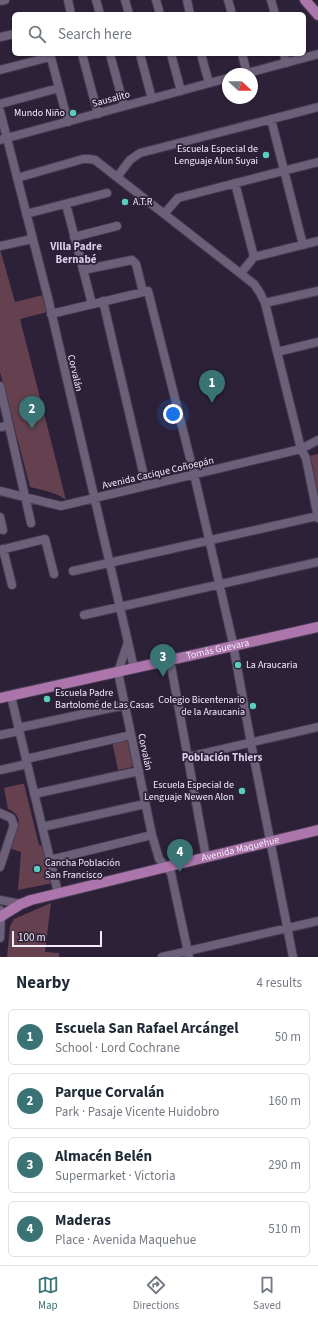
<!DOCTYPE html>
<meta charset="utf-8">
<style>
body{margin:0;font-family:"Source Sans 3",sans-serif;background:#f6f6f7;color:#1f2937}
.compass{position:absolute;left:222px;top:68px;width:36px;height:36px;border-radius:50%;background:#fff;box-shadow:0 1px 3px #0004;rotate:112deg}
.scale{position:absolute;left:12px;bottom:10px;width:90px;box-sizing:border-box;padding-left:4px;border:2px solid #f3ecfb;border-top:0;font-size:11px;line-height:14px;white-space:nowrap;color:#f3ecfb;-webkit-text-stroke:3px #2c2138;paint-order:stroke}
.you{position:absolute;left:173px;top:414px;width:14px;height:14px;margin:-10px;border:3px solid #fff;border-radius:50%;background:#1a73e8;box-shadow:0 0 0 6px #1a73e833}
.badge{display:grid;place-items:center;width:26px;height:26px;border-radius:50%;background:#397374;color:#fff;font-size:13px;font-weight:700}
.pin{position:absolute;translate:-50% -33px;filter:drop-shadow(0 1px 2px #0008)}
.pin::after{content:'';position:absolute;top:21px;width:14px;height:12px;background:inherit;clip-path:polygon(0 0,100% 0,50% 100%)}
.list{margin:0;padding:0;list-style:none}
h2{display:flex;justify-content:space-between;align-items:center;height:52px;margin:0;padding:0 16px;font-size:17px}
h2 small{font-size:13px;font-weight:400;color:#747a83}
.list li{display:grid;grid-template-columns:26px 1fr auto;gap:12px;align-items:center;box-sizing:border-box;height:56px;margin:0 8px 8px;padding:0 8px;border:1px solid #e0e1e3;border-radius:6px}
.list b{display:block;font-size:15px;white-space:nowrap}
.list p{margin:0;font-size:13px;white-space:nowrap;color:#747a83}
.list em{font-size:13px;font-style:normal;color:#747a83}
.icon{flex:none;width:22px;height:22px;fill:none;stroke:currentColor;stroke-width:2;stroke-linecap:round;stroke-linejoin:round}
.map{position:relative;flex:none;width:318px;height:957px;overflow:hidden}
.search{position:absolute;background:#fff;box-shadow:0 1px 3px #0004;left:12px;right:12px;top:12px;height:44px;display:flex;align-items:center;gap:10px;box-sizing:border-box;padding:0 14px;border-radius:6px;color:#747a83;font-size:15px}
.sheet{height:308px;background:#fff}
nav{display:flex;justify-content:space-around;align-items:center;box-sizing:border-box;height:56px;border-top:1px solid #e0e1e3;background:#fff;font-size:11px;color:#747a83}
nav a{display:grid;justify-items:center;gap:2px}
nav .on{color:#397374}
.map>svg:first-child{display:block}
.green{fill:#65404e}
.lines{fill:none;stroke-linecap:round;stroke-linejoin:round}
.minor-casing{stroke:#463c4f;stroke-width:10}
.major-casing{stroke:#463c4f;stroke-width:12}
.minor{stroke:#6c5f7a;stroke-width:8}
.major{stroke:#ac76ac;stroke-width:10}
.poi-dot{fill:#59cebf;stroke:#2c2138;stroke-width:1.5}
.labels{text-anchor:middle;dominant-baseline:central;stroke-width:3.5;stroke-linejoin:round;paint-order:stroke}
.street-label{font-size:10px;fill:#f3ecfb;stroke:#2c2138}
.poi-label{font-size:10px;fill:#f3ecfb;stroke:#2c2138;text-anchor:end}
.neighbourhood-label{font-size:11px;font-weight:bold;fill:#dccdec;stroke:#2c2138}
</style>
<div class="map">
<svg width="318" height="957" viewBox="0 0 318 957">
<rect width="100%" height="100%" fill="#2c2138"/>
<path class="green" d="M0,249L15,302L43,295L47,312L20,319L66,500C56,492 42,490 30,487L0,372Z
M318,454V499L309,456Z
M127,738L133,767L118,770L112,741Z
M21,784H24L39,845L46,848L53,883L18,890L21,852L9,848L19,822C18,815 14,811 8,809L4,788Z
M51,903L45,952L59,953V957H7L10,926L14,919Z"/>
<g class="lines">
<defs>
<path id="minor" d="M68,0L71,14
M96,0L100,14
M125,0L129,14
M156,0L160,14
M187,0L190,14
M228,0L232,14
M271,0L275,14
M0,1L5,0
M0,37L14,34
M50,54L68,122
M82,54L98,114
M110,54L124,106
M140,54L152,99
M171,54L181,91
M201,54L209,83
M242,54L247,73
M284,54L286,63
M0,70L50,57
M244,74L318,54
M0,104L59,88
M0,111L48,298L128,642L118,672L152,835L159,859L171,873L189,957
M271,119L303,245
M0,140L228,78
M117,177L130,160L140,153L318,107
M17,178L83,159H89L95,160L254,284L260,293L265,303L301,449L306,458L318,518
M235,183L254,257
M66,204L92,304
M26,214L107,193
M164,214L178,198L318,162
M74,237L117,226
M0,246L32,239
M83,270L132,260L136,264L143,292
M241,273L254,257L318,241
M103,301L146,485
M265,303L318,291
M51,314L148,291L194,474L232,639L251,743L293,957
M277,352L318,342
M0,386L31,523
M0,427L9,425
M0,491L61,506L301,449L318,440
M0,517L3,530
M3,549L12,585
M0,550L45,539L54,574
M73,571L318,516
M84,615L318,562
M128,642L134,668
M170,660L206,857
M11,696L58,893
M18,728L125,705
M0,735L19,731
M188,757L318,727
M26,759L131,735
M0,770L27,764
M34,794L139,771
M0,813L11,818L14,825L0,867
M42,827L145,804
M50,860L152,835
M0,900L21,904
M0,910L1,916L0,938
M162,957L318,921"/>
<g id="major">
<path d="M305,0L318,15"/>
<path id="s1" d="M0,698L318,627"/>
<path id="s2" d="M0,917L21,904L31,900L318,830"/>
</g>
</defs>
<use href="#minor" class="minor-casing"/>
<use href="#major" class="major-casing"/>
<use href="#minor" class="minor"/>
<use href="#major" class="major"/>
</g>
<g class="poi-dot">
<circle cx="73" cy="113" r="4"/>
<circle cx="266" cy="155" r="4"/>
<circle cx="125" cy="202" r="4"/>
<circle cx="238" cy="665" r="4"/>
<circle cx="47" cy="699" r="4"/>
<circle cx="253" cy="706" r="4"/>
<circle cx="242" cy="791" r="4"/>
<circle cx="37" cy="869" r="4"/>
</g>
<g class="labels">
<g class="street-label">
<text transform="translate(111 99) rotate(-15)">Sausalito</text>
<text transform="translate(75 373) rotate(77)">Corvalán</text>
<text transform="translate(158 473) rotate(-13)">Avenida Cacique Coñoepán</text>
<text stroke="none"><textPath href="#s1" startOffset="223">Tomás Guevara</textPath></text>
<text transform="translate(145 752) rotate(78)">Corvalán</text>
<text stroke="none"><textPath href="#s2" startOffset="251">Avenida Maquehue</textPath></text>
</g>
<g class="poi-label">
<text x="65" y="113">Mundo Niño</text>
<text x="258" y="149">Escuela Especial de<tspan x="258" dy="12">Lenguaje Alun Suyai</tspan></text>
<text x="133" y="202" text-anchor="start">A.T.R</text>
<text x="246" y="665" text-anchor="start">La Araucaria</text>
<text x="55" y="693" text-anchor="start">Escuela Padre<tspan x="55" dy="12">Bartolomé de Las Casas</tspan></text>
<text x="245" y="700">Colegio Bicentenario<tspan x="245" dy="12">de la Araucania</tspan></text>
<text x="234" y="785">Escuela Especial de<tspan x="234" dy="12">Lenguaje Newen Alon</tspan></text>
<text x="45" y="863" text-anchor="start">Cancha Población<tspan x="45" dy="12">San Francisco</tspan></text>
</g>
<g class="neighbourhood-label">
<text x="76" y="246">Villa Padre<tspan x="76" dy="13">Bernabé</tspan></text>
<text x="222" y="757">Población Thiers</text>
</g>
</g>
</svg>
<svg class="compass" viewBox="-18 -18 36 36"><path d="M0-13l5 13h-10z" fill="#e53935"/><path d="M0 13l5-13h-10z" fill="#747a83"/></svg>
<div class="scale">100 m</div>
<div class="you"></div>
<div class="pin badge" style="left:212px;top:403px">1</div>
<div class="pin badge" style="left:32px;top:429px">2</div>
<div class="pin badge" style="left:163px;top:677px">3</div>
<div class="pin badge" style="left:180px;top:872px">4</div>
<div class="search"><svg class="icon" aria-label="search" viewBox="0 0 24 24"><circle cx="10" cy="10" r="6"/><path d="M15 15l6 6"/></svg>Search here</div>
</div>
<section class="sheet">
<h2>Nearby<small>4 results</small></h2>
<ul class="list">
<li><span class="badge">1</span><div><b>Escuela San Rafael Arcángel</b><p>School · Lord Cochrane</p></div><em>50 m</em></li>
<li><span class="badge">2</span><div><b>Parque Corvalán</b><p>Park · Pasaje Vicente Huidobro</p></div><em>160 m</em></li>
<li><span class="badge">3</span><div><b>Almacén Belén</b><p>Supermarket · Victoria</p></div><em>290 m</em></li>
<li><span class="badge">4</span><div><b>Maderas</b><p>Place · Avenida Maquehue</p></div><em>510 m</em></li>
</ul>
</section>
<nav>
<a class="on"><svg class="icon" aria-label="map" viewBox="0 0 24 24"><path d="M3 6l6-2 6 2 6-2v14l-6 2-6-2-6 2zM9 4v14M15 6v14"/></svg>Map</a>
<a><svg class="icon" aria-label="directions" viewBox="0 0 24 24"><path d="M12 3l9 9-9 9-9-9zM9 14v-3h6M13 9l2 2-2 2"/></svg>Directions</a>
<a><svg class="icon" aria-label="saved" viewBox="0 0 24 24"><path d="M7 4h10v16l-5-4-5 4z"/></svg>Saved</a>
</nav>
